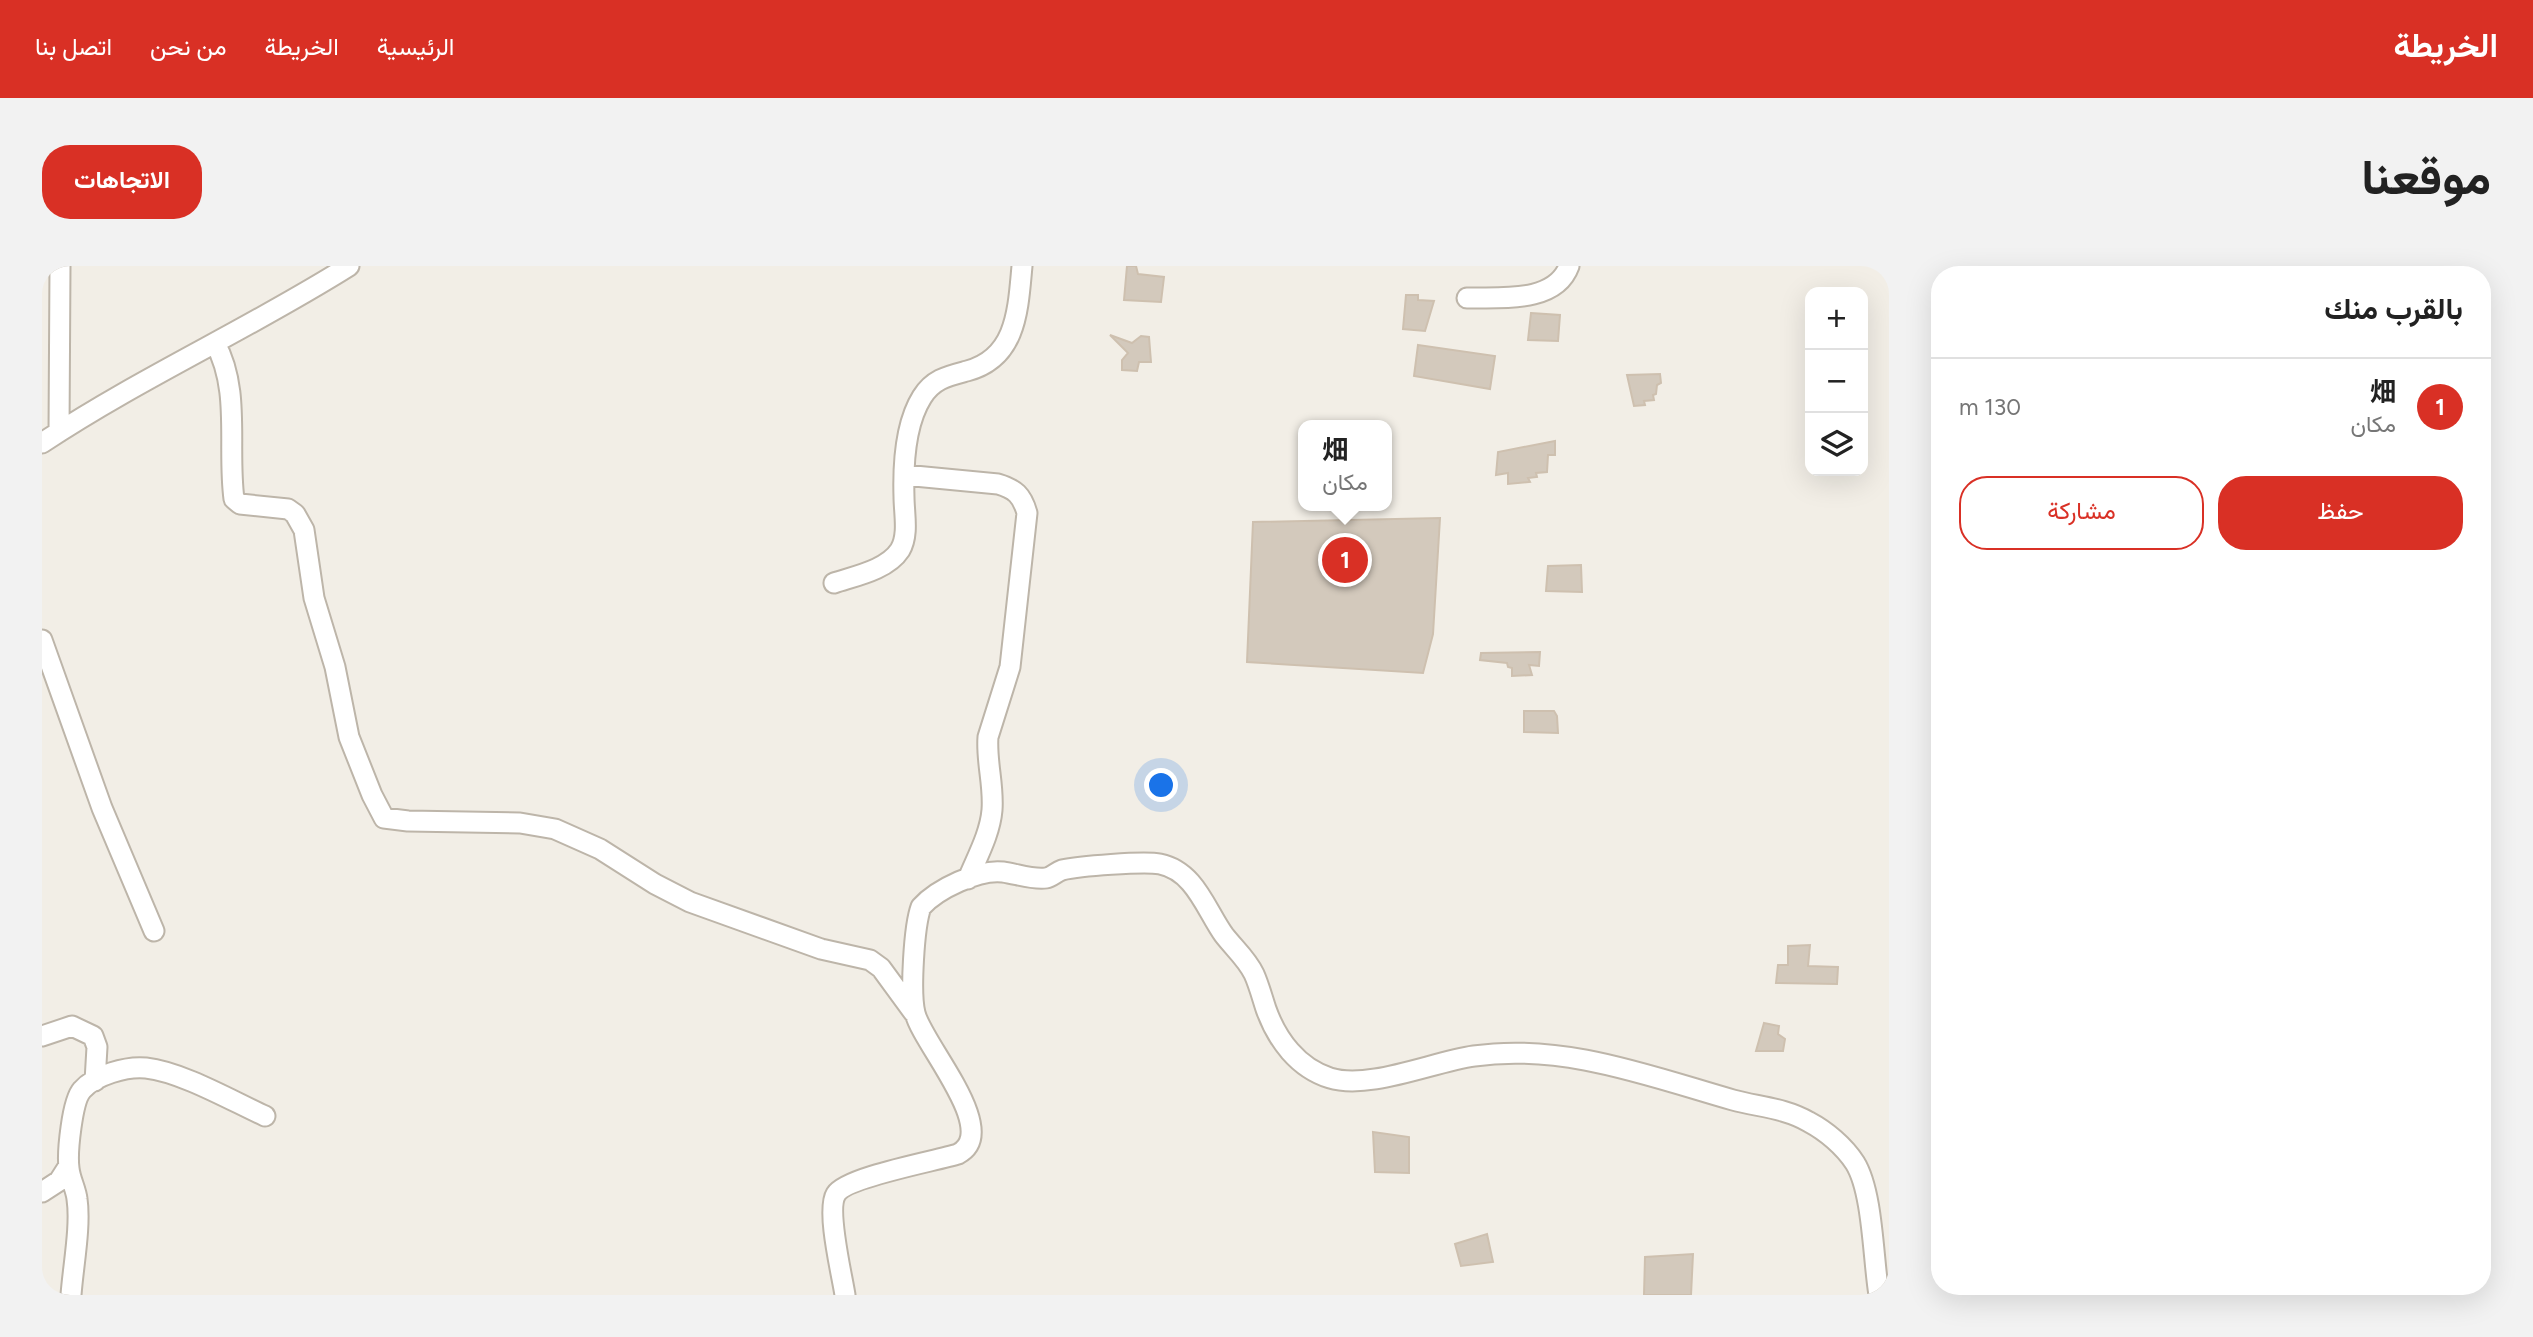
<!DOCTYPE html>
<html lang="ar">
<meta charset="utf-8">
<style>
body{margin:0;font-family:Figtree,Vazirmatn,"Noto Sans SC",sans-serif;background:#f2f2f2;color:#222;direction:rtl}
.controls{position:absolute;right:21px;top:21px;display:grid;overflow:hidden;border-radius:14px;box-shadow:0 7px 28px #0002}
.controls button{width:63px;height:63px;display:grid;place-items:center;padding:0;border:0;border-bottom:2px solid #e0e0e0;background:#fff;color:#222;font:35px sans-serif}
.you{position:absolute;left:1120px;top:520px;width:24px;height:24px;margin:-18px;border:5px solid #fff;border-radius:50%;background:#1a73e8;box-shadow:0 0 0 10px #1a73e833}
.badge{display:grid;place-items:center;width:46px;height:46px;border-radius:50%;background:#d93025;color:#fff;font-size:23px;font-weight:700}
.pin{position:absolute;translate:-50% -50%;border:4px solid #fff;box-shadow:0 2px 7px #0006}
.popup{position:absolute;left:1256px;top:154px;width:94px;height:91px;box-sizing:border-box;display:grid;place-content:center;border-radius:14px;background:#fff;filter:drop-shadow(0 2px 5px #0005);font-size:23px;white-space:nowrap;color:#767676}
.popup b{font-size:26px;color:#222}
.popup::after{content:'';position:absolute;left:50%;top:100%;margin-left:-14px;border:14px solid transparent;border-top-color:#fff}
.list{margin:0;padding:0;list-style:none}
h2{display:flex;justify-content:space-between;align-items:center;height:91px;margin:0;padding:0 28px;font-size:30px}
h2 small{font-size:23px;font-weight:400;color:#767676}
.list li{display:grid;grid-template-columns:46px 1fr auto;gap:21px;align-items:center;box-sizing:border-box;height:98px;padding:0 28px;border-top:2px solid #e0e0e0}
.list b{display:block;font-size:26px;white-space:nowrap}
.list p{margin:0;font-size:23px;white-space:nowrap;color:#767676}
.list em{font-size:23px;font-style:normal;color:#767676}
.actions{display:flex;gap:14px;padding:21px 28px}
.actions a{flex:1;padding:16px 0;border:2px solid #d93025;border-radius:28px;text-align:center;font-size:24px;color:#d93025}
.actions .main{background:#d93025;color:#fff}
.icon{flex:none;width:38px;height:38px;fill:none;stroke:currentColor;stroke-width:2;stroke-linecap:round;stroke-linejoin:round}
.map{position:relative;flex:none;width:1847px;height:1029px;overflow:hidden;direction:ltr;border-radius:28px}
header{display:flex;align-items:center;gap:42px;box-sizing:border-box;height:98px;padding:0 35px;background:#d93025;color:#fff}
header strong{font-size:33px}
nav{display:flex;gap:38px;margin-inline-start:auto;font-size:24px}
.intro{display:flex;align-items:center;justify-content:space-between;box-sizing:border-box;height:168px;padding:0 42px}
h1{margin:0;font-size:49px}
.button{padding:18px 32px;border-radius:28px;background:#d93025;color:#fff;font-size:24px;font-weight:700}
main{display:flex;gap:42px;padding:0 42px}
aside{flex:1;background:#fff;border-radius:28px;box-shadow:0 7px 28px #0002}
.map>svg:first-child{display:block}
.building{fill:#d3c9bc;stroke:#cec0af;stroke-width:2}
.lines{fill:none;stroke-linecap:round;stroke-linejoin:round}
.minor-casing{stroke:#bdb5a9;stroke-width:23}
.minor{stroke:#fff;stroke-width:19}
</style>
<header>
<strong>الخريطة</strong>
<nav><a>الرئيسية</a><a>الخريطة</a><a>من نحن</a><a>اتصل بنا</a></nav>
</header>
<div class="intro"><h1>موقعنا</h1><a class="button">الاتجاهات</a></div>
<main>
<aside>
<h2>بالقرب منك<small></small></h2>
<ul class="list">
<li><span class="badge">1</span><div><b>畑</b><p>مكان</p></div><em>130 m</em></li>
</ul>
<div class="actions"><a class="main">حفظ</a><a>مشاركة</a></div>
</aside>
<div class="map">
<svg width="1847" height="1029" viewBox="0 0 1847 1029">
<rect width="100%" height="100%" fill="#f2eee6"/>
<path class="building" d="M1085,0H1094L1096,8L1122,11L1119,36L1082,34Z
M1364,29H1376V34L1392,35L1383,65L1361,63Z
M1489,47L1518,49L1516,75L1486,74Z
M1068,69L1090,77L1099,70L1107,71L1109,96H1097L1095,105L1080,104V94L1086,87Z
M1376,79L1453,90L1448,123L1372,110Z
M1618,108L1619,117L1615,119L1614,128L1611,129L1612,134L1602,135L1603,139L1592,140L1585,109Z
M1513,175V189H1506L1505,206L1494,207L1495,211L1486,212L1488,216L1466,218V207L1454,209L1456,186Z
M1398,252L1391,368L1381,407L1205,396L1211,256Z
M1539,299L1540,326L1504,325L1506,300Z
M1498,386L1497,400L1487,399L1490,409L1470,410V402L1466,401L1465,397L1438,394L1439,387Z
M1482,445H1512L1515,450L1516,467L1482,466Z
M1768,679L1766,700L1796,701L1795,718L1734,717L1736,699H1746V680Z
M1722,757L1737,760L1736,768L1743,773L1741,785H1714Z
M1331,866L1367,871V907L1333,906Z
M1445,968L1451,996L1419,1000L1413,978Z
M1651,988L1649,1029H1602L1603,991Z"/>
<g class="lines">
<defs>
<path id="minor" d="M1425,32C1457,31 1513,38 1527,0
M173,77C199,124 185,181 192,233L198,238L246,243L253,248L262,264L272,332L293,401L307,471L330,529L342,552L366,555L478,557L513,563L558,583L613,618L648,636L779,683L828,694L839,702L872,747
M17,166L18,0
M0,177C98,112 207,63 307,0
M862,209L956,218C973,223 980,229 985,247L968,401L946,471C944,495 952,519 950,544C948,568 935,591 926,613
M792,317C813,310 845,304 858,284C867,269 862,247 862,231C861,199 863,158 880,131C891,113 906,110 925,105C975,92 976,43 980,0
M0,374L60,542L112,665
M0,770L30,760L51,770L55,781L53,815
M0,926L17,915L26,901
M29,1029C31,1001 39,960 35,933C34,923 28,913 27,902C25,887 30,835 40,824C53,809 85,800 104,802C140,806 190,835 223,850
M803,1029C800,1009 784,944 794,928C804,911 894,895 916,888C960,865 880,778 873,747C868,727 872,660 879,641C895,623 937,603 961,606C975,608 991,614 1004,612C1010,611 1014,606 1020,604C1037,600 1102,595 1118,598C1153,605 1164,644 1182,669C1192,682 1205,693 1212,708C1217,719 1220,731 1224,743C1235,774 1256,802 1288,812C1327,824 1390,796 1432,790C1521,777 1607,810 1691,834C1717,841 1743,842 1767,856C1784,865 1802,880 1813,897C1831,926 1831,993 1837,1029"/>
</defs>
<use href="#minor" class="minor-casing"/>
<use href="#minor" class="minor"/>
</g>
</svg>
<div class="controls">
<button>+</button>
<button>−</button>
<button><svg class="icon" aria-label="layers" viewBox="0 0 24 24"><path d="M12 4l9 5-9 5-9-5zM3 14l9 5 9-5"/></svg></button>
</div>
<div class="you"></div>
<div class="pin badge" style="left:1303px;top:294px">1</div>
<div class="popup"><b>畑</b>مكان</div>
</div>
</main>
